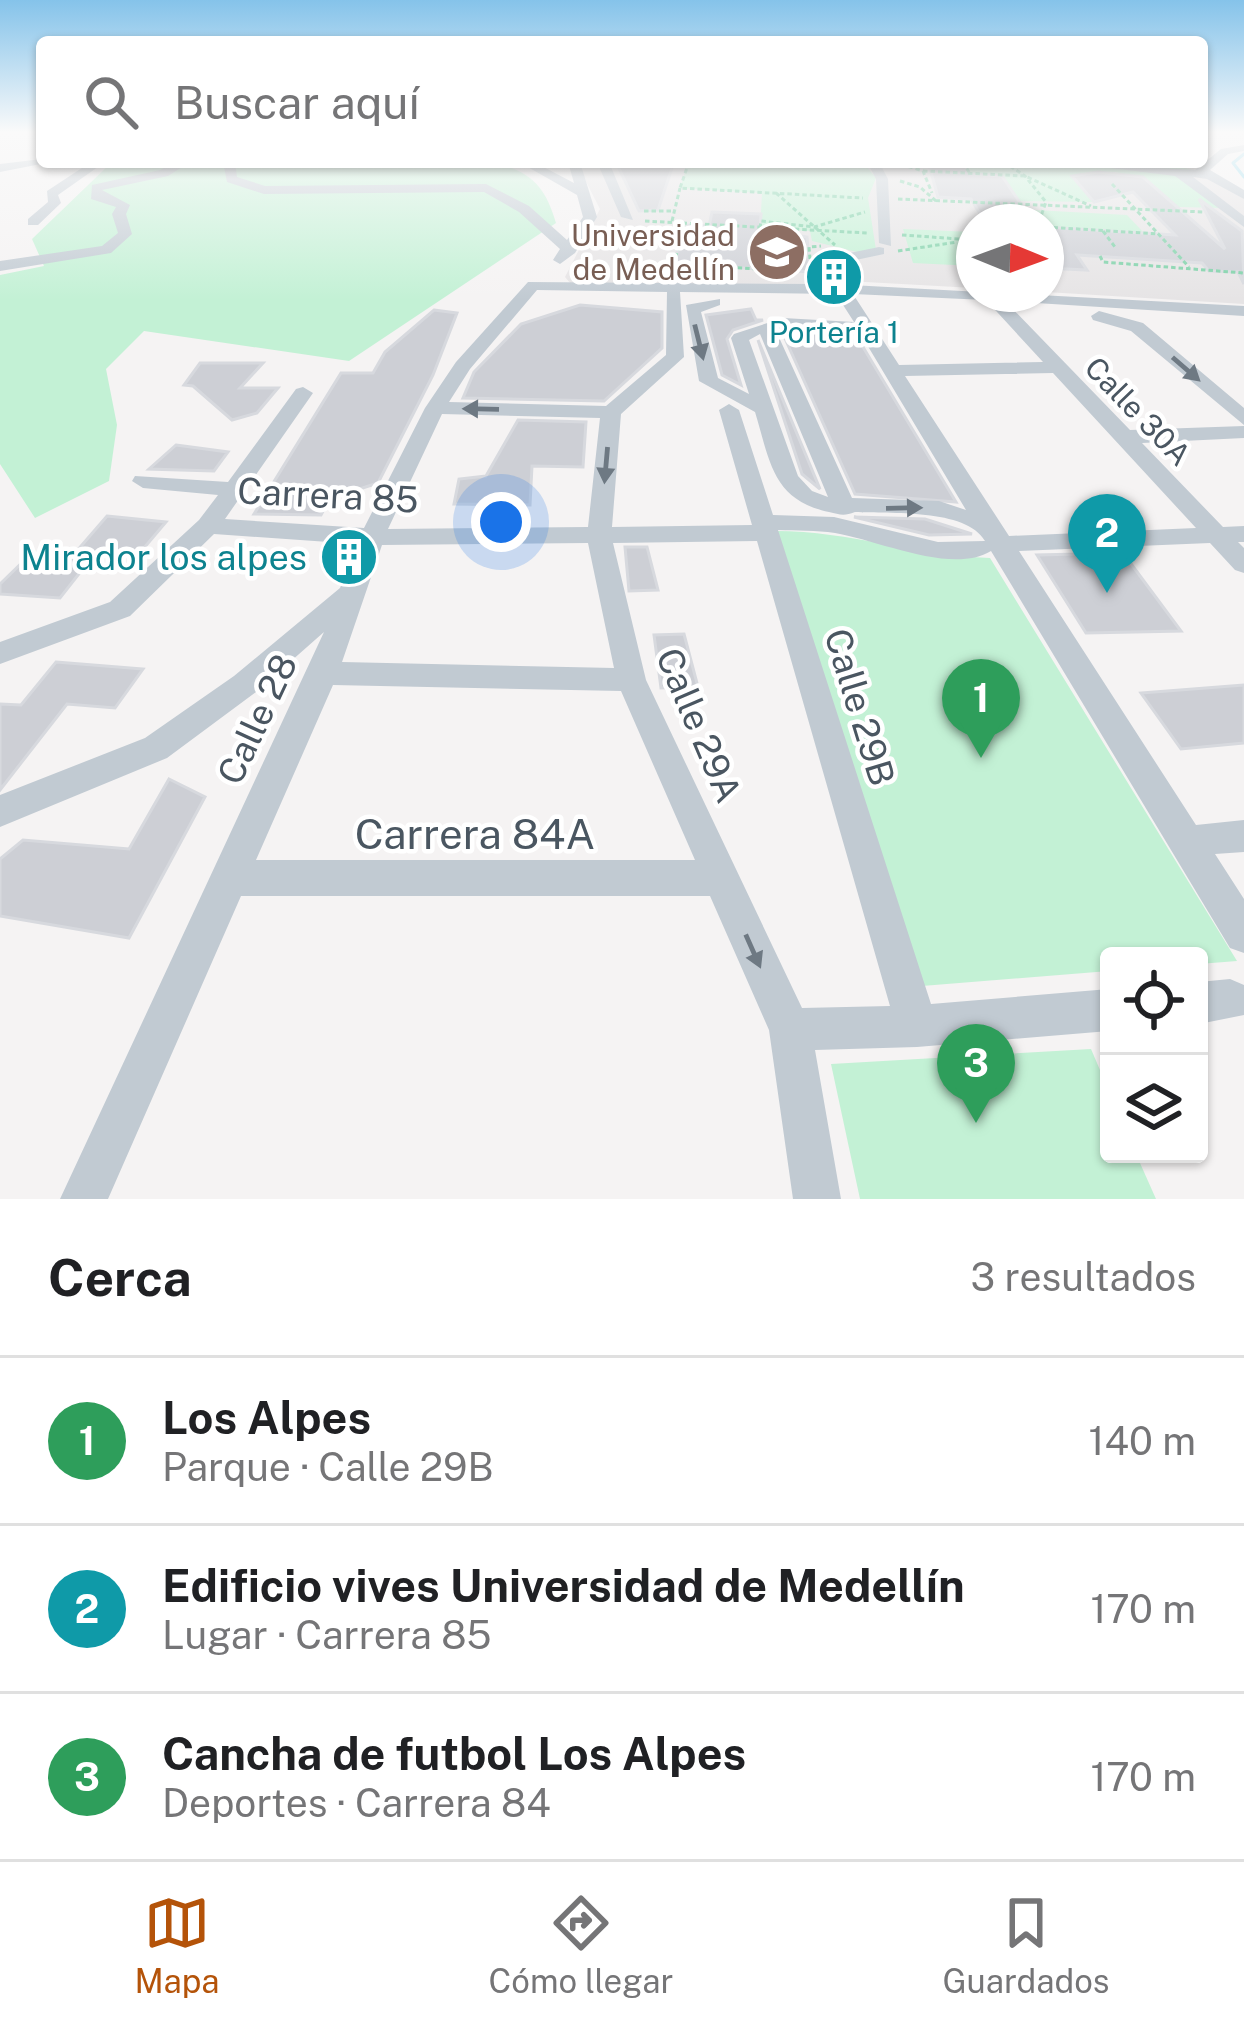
<!DOCTYPE html>
<html lang="es">
<meta charset="utf-8">
<style>
body{margin:0;font-family:"Public Sans",sans-serif;background:#f2f2f2;color:#202124}
.controls{position:absolute;right:36px;bottom:36px;display:grid;overflow:hidden;border-radius:12px;box-shadow:0 3px 9px #0004}
.controls button{width:108px;height:108px;display:grid;place-items:center;padding:0;border:0;border-bottom:3px solid #e0e0e0;background:#fff;color:#202124;font:60px sans-serif}
.compass{position:absolute;left:956px;top:204px;width:108px;height:108px;border-radius:50%;background:#fff;box-shadow:0 3px 9px #0004;rotate:91deg}
.you{position:absolute;left:501px;top:522px;width:42px;height:42px;margin:-30px;border:9px solid #fff;border-radius:50%;background:#1a73e8;box-shadow:0 0 0 18px #1a73e833}
.badge{display:grid;place-items:center;width:78px;height:78px;border-radius:50%;background:#b45309;color:#fff;font-size:39px;font-weight:700}
.pin{position:absolute;translate:-50% -99px;filter:drop-shadow(0 3px 6px #0008)}
.pin::after{content:'';position:absolute;top:63px;width:42px;height:36px;background:inherit;clip-path:polygon(0 0,100% 0,50% 100%)}
.list{margin:0;padding:0;list-style:none}
h2{display:flex;justify-content:space-between;align-items:center;height:156px;margin:0;padding:0 48px;font-size:51px}
h2 small{font-size:39px;font-weight:400;color:#757577}
.list li{display:grid;grid-template-columns:78px 1fr auto;gap:36px;align-items:center;box-sizing:border-box;height:168px;padding:0 48px;border-top:3px solid #e0e0e0}
.list b{display:block;font-size:45px;white-space:nowrap}
.list p{margin:0;font-size:39px;white-space:nowrap;color:#757577}
.list em{font-size:39px;font-style:normal;color:#757577}
.icon{flex:none;width:66px;height:66px;fill:none;stroke:currentColor;stroke-width:2;stroke-linecap:round;stroke-linejoin:round}
.map{position:relative;flex:none;width:1244px;height:1199px;overflow:hidden}
.search{position:absolute;background:#fff;box-shadow:0 3px 9px #0004;left:36px;right:36px;top:36px;height:132px;display:flex;align-items:center;gap:30px;box-sizing:border-box;padding:0 42px;border-radius:12px;color:#757577;font-size:45px}
.sheet{height:660px;background:#fff}
nav{display:flex;justify-content:space-around;align-items:center;box-sizing:border-box;height:168px;border-top:3px solid #e0e0e0;background:#fff;font-size:33px;color:#757577}
nav a{display:grid;justify-items:center;gap:6px}
nav .on{color:#b45309}
.map>svg:first-child{display:block}
.education{fill:#e6e4e5}
.green{fill:#c3f1d5}
.lines{fill:none;stroke-linecap:round;stroke-linejoin:round}
.stream{stroke:#90daee;stroke-width:3}
.building{fill:#cdcfd5;stroke:#d7d9de;stroke-width:3}
.path{stroke:#7ad0a6;stroke-width:3;stroke-dasharray:4.5 3;stroke-linecap:butt}
.minor{fill:#c1cad2;fill-rule:evenodd}
.oneway{fill:#6e7983}
.labels{text-anchor:middle;dominant-baseline:central;stroke-width:9;stroke-linejoin:round;paint-order:stroke}
.far-education-label{font-size:30px;fill:#785e54;stroke:#fff;text-anchor:end}
.far-culture-label{font-size:30px;fill:#0d838f;stroke:#fff}
.far-street-label{font-size:30px;fill:#4a5661;stroke:#fff}
.street-label{font-size:36px;fill:#4a5661;stroke:#fff}
.culture-label{font-size:36px;fill:#0d838f;stroke:#fff;text-anchor:end}
.near-street-label{font-size:42px;fill:#4a5661;stroke:#fff}
</style>
<div class="map">
<svg width="1244" height="1199" viewBox="0 0 1244 1199">
<rect width="100%" height="100%" fill="#f5f3f3"/>
<path class="education" d="M576,162H1108L1195,169L1244,199V304L1046,292V222H974V288L811,279L812,284H571L565,277L600,209Z"/>
<path class="green" d="M112,162H490C530,170 545,185 556,223L349,361L144,331L106,369L117,425L109,481L35,518L0,464V275L44,266L32,239Z
M674,162H863L876,178L868,198L876,250L865,254L812,241L810,231L760,229L762,193L680,188L687,166Z
M963,162L1182,167L1209,175L1179,172L1224,208L1177,207L1147,180L1115,172L1073,177L1093,202L1019,201L1002,176L970,174Z
M1016,209L1127,215L1144,233L1046,227V222H1024Z
M903,229L974,232V266L913,263Z
M776,531C850,531 917,556 990,558L1237,961L1199,964V956H1109V971L922,986Z
M1091,1049L1109,1091V1154H1136L1156,1199H860L831,1064Z"/>
<g class="lines">
<path class="stream" d="M1244,154L1233,163L1244,177"/>
</g>
<path class="building" d="M616,162H674L658,210L639,211Z
M928,162H963L970,174L1002,176L1033,222H985L971,199L938,197Z
M1098,172L1143,177L1225,249L1199,199L1242,231L1244,284L1238,272L1209,271L1202,263L1077,255L1087,270L1046,268V227L1175,235L1133,192L1094,202L1072,176Z
M712,212L761,214L760,229L807,237L810,272L674,264L684,225L709,226Z
M580,305L662,312V348L604,401L463,398L474,372L521,324Z
M751,309L756,320H763L733,330L727,339L741,385L722,375L706,315Z
M434,310L457,313L433,375L378,483L347,493L336,487L321,515L254,514L341,373H373L385,352Z
M823,332L860,342L956,502L855,494L783,334Z
M758,340L820,489L802,474Z
M200,363H263L240,388H278L257,413L232,420L193,386L184,385Z
M518,420L586,422L583,467L532,466L530,505L454,504L459,479L486,476Z
M176,445L228,452L214,471L149,469Z
M107,516L166,522L138,555L76,552Z
M854,517L925,519L972,534L929,535Z
M625,547H647L658,590L629,591Z
M1123,553L1181,631L1086,633L1037,555Z
M30,555L62,562L66,557L89,561L60,598L0,594V584Z
M684,634L698,687L661,688L654,635Z
M56,662L143,669L115,708L67,704L0,790V704L21,705Z
M1244,685V743L1181,749L1141,693Z
M169,779L205,797L129,938L0,916V859L23,840L129,849Z"/>
<g class="lines">
<path class="path" d="M689,162L680,188L863,198
M894,162L923,171L932,193
M963,162L970,174
M1004,162L1025,176L1046,202L1039,222
M923,171L1025,176L1091,206
M900,181L920,187L936,201
M1112,184L1189,267
M776,193L835,245
M898,199L1204,212
M1012,205L1024,222
M644,211H673
M645,221L867,233
M672,221L680,188
M684,224L674,264L757,269
M1046,227L1159,234
M760,228L761,221L814,227L865,212
M1103,231L1115,247
M902,235L974,240
M898,251L957,242
M1046,255H1051
M1100,256L1103,262L1244,273
M810,259L809,247L821,246"/>
<path class="minor" d="M1244,145V151L1228,154L1210,170L1244,190V199L1207,179L1193,177L1244,216V227L1175,176L1062,162L1195,170L1221,149Z
M42,159L51,162L0,172V164Z
M91,162H105L58,195L61,203L38,225H28V219L48,202L47,191Z
M175,162H190L168,176L102,190L130,205L126,214L132,234L111,253L0,271V261L102,246L118,233L112,214L116,207L91,199L92,185L160,170Z
M223,162H235L237,177L265,186L486,184L529,206L567,240L583,217L577,195L519,162H534L574,183L568,162H580L597,217L575,253L560,264L553,260L560,249L519,212L484,192L264,194L227,182Z
M597,162H609L633,220L621,217Z
M867,162H879L888,179L891,246L879,243L876,179Z
M879,247L884,248V254L837,264L832,284L1244,306V316L1005,301L1130,430L1244,426V438L1142,443L1223,527L1244,526V542H1238L1244,548V573L1235,570L1210,543L1019,551L1196,825L1244,820V852L1215,854L1244,899V953L1230,948L991,551C952,575 878,540 835,533C816,530 797,531 778,530L931,1004L1109,989V1031L917,1047L815,1050L841,1199H793L769,1030L710,896H241L108,1199H60L324,632L256,692L167,758L0,827V795L145,738L234,676L340,588L357,544L214,534L130,616L0,664V642L110,602L199,520L218,495L143,488L132,481L135,476L228,482L296,389L303,387L313,393L225,519L364,528L425,408L456,362L528,282L815,284L825,258ZM537,290L667,292L666,355L606,406L449,402L470,369ZM680,292L836,294L854,322L783,318L734,334L731,338L749,394L718,378L701,312L720,305V299L686,305L699,381L755,412C770,461 772,500 829,512C839,514 843,517 855,512C889,514 966,508 985,541L938,542L834,517L773,515L739,410L729,404L719,410L752,525L612,527L621,414L684,357ZM853,294L986,300L1043,362L899,365ZM824,328L863,338L966,510L939,501L852,498L777,333L783,328ZM760,334L828,497L812,491L798,476L749,340ZM1053,373L1196,528L1009,536L905,376ZM442,414L600,418L588,527L388,529ZM757,541L890,1006L802,1008L646,680L613,543ZM588,543L614,668L342,662L382,545ZM333,685L621,691L695,860H256Z
M1099,311L1143,323L1244,408V425L1131,331L1093,320L1091,316Z
M1230,979L1244,985V1015L1199,1024V982Z"/>
</g>
<defs><path id="oneway-solid" d="M-6-.8H1V-3.2L6.5 0L1 3.2V.8H-6Z" transform="scale(3)"/></defs>
<g class="oneway">
<use href="#oneway-solid" transform="translate(699 342) rotate(76)"/>
<use href="#oneway-solid" transform="translate(1186 369) rotate(41)"/>
<use href="#oneway-solid" transform="translate(481 409) rotate(-179)"/>
<use href="#oneway-solid" transform="translate(606 465) rotate(95)"/>
<use href="#oneway-solid" transform="translate(904 508) rotate(-1)"/>
<use href="#oneway-solid" transform="translate(753 951) rotate(66)"/>
</g>
<linearGradient id="sky" x2="0" y2="1"><stop stop-color="#85c3ea"/><stop offset="0.44" stop-color="#fafafa"/><stop offset="1" stop-color="#fafafa" stop-opacity="0"/></linearGradient>
<rect width="1244" height="300" fill="url(#sky)"/>
<defs>
<symbol id="university-disc" viewBox="-11 -11 22 22"><circle r="9.5" fill="#8d6e63" stroke="#fff"/><path d="M0-5L7-2L0 1L-7-2ZM-4 1L0 2.5L4 1V4Q0 6-4 4Z" fill="#fff"/></symbol>
<symbol id="building-disc" viewBox="-11 -11 22 22"><circle r="9.5" fill="#0f9aa8" stroke="#fff"/><path d="M-4-6H4V6H1V3H-1V6H-4ZM-2.5-4.3h1.7v1.8h-1.7ZM.8-4.3h1.7v1.8H.8ZM-2.5-1h1.7V.8h-1.7ZM.8-1h1.7V.8H.8Z" fill="#fff"/></symbol>
</defs>
<g fill-rule="evenodd">
<use href="#university-disc" x="744" y="219" width="66" height="66"/>
<use href="#building-disc" x="801" y="244" width="66" height="66"/>
<use href="#building-disc" x="316" y="524" width="66" height="66"/>
</g>
<g class="labels">
<g class="far-education-label">
<text x="735" y="235">Universidad<tspan x="735" dy="34">de Medellín</tspan></text>
</g>
<g class="far-culture-label">
<text x="834" y="332">Portería 1</text>
</g>
<g class="far-street-label">
<text transform="translate(1138 411) rotate(46)">Calle 30A</text>
</g>
<g class="street-label">
<text transform="translate(328 495) rotate(3)">Carrera 85</text>
<text transform="translate(860 707) rotate(73)">Calle 29B</text>
<text transform="translate(257 719) rotate(-65)">Calle 28</text>
<text transform="translate(699 725) rotate(67)">Calle 29A</text>
</g>
<g class="culture-label">
<text x="307" y="557">Mirador los alpes</text>
</g>
<g class="near-street-label">
<text x="475" y="833">Carrera 84A</text>
</g>
</g>
</svg>
<div class="controls">
<button><svg class="icon" aria-label="locate" viewBox="0 0 24 24"><circle cx="12" cy="12" r="6"/><path d="M12 2v4M12 18v4M2 12h4M18 12h4"/></svg></button>
<button><svg class="icon" aria-label="layers" viewBox="0 0 24 24"><path d="M12 4l9 5-9 5-9-5zM3 14l9 5 9-5"/></svg></button>
</div>
<svg class="compass" viewBox="-18 -18 36 36"><path d="M0-13l5 13h-10z" fill="#e53935"/><path d="M0 13l5-13h-10z" fill="#757577"/></svg>
<div class="you"></div>
<div class="pin badge" style="left:981px;top:758px;background:#2e9e5b">1</div>
<div class="pin badge" style="left:1107px;top:593px;background:#0f9aa8">2</div>
<div class="pin badge" style="left:976px;top:1123px;background:#2e9e5b">3</div>
<div class="search"><svg class="icon" aria-label="search" viewBox="0 0 24 24"><circle cx="10" cy="10" r="6"/><path d="M15 15l6 6"/></svg>Buscar aquí</div>
</div>
<section class="sheet">
<h2>Cerca<small>3 resultados</small></h2>
<ul class="list">
<li><span class="badge" style="background:#2e9e5b">1</span><div><b>Los Alpes</b><p>Parque · Calle 29B</p></div><em>140 m</em></li>
<li><span class="badge" style="background:#0f9aa8">2</span><div><b>Edificio vives Universidad de Medellín</b><p>Lugar · Carrera 85</p></div><em>170 m</em></li>
<li><span class="badge" style="background:#2e9e5b">3</span><div><b>Cancha de futbol Los Alpes</b><p>Deportes · Carrera 84</p></div><em>170 m</em></li>
</ul>
</section>
<nav>
<a class="on"><svg class="icon" aria-label="map" viewBox="0 0 24 24"><path d="M3 6l6-2 6 2 6-2v14l-6 2-6-2-6 2zM9 4v14M15 6v14"/></svg>Mapa</a>
<a><svg class="icon" aria-label="directions" viewBox="0 0 24 24"><path d="M12 3l9 9-9 9-9-9zM9 14v-3h6M13 9l2 2-2 2"/></svg>Cómo llegar</a>
<a><svg class="icon" aria-label="saved" viewBox="0 0 24 24"><path d="M7 4h10v16l-5-4-5 4z"/></svg>Guardados</a>
</nav>
